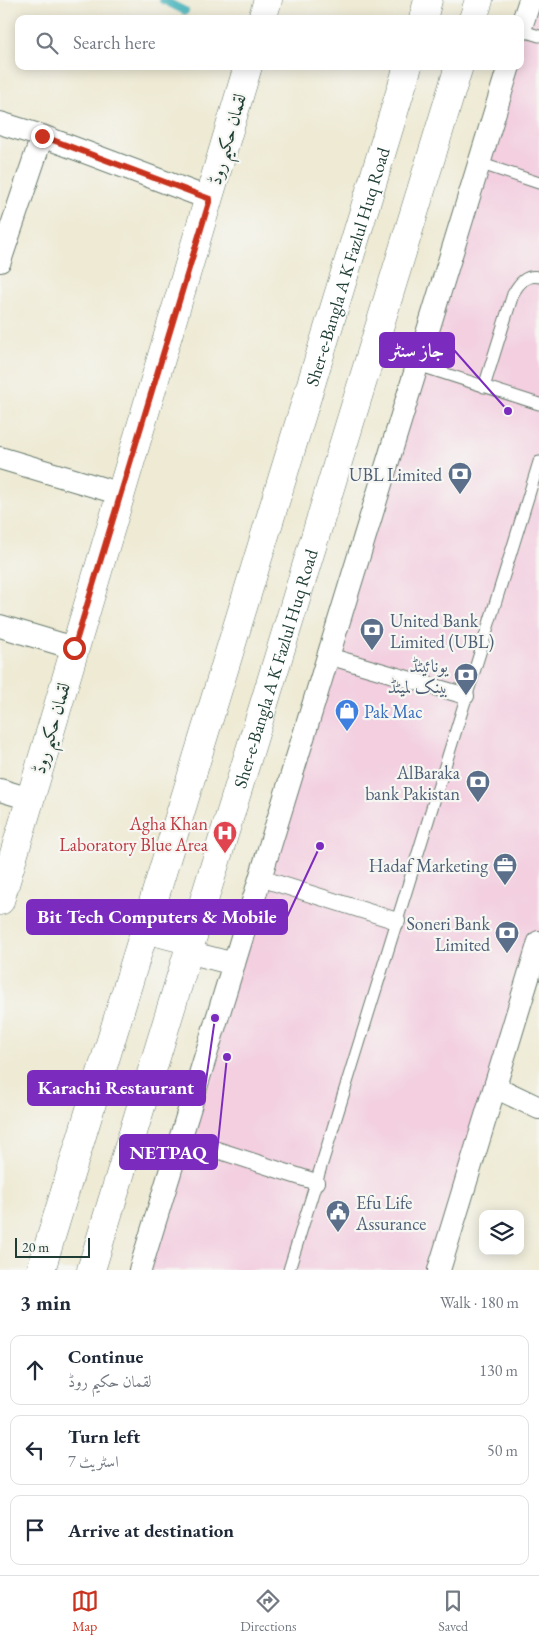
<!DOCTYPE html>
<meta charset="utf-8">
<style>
body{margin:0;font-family:"EB Garamond",Amiri,serif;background:#f6f6f7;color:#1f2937}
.controls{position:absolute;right:15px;bottom:15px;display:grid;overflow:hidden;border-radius:10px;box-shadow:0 2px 12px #0003}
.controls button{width:45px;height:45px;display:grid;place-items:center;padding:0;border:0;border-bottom:1px solid #e0e1e3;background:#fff;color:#1f2937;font:25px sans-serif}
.scale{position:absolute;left:15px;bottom:12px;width:75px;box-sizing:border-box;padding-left:5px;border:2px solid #1f3d34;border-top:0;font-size:14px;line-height:18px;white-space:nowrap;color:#1f3d34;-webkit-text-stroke:4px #f6f6f2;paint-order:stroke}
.stop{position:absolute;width:15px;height:15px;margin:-11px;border:4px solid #c8321e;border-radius:50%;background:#fff}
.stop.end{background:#c8321e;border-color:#fff;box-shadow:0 1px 5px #0008}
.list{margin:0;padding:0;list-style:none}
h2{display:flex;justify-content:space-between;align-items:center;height:65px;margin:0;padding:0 20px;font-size:21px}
h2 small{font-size:16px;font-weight:400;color:#747a83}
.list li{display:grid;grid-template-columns:32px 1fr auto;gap:15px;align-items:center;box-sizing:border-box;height:70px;margin:0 10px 10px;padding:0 10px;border:1px solid #e0e1e3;border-radius:10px}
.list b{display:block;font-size:19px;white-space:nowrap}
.list p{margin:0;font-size:16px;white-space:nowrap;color:#747a83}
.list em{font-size:16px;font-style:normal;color:#747a83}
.icon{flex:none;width:28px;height:28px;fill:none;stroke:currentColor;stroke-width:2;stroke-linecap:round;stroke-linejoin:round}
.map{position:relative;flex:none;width:539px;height:1270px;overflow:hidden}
.search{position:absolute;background:#fff;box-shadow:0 2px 12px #0003;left:15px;right:15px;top:15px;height:55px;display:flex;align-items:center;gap:12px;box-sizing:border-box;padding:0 18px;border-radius:10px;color:#747a83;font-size:19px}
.sheet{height:305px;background:#fff}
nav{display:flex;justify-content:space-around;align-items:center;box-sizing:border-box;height:70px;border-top:1px solid #e0e1e3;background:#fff;font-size:14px;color:#747a83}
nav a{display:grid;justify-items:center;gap:2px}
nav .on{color:#c8321e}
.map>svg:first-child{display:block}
.built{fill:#f3cfe0}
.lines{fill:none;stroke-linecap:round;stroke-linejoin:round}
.stream{stroke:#41b1b9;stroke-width:8}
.service-casing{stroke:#677a6c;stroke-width:13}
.pedestrian-casing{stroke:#677a6c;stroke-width:18}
.minor-casing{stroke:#677a6c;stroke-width:24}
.tertiary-casing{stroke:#677a6c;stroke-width:29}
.secondary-casing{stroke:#677a6c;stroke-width:29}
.service{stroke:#fff;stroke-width:11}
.pedestrian{stroke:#fff;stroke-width:16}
.minor{stroke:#fff;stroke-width:22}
.tertiary{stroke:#fff;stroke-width:28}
.secondary{stroke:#fff;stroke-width:28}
.route{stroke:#c8321e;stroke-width:6}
.labels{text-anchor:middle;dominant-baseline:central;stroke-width:4.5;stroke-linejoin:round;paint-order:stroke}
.street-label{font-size:18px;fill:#1f3d34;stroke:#f6f6f2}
.service-label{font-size:18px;fill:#4e5e75;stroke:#f6f6f2;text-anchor:end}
.shop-label{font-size:18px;fill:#366cbe;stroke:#f6f6f2;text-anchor:start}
.health-label{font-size:18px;fill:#be3a42;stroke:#f6f6f2;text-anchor:end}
.leader{fill:none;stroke:#7b2cbf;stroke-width:2}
.callout-dot{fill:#7b2cbf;stroke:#f6f6f2;stroke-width:2}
.callout{fill:#7b2cbf;stroke:#7b2cbf;stroke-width:2}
.callout-label{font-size:19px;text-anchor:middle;font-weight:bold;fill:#fff}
</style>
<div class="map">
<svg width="539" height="1270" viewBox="0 0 539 1270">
<rect width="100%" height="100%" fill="#f6f6f2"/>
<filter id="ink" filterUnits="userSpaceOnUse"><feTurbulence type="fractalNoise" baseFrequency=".02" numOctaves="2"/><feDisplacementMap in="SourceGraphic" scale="10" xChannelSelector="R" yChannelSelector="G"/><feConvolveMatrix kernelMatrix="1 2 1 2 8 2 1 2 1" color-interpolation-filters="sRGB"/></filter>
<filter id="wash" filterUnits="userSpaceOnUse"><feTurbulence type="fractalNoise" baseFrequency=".0096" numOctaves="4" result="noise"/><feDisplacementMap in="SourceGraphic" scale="20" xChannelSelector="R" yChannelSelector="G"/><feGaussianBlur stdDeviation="1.12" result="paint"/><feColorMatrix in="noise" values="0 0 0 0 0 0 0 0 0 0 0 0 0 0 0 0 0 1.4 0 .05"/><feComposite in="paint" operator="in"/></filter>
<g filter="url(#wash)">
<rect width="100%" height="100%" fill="#eeead4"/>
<path class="built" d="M539,0V942L439,1270H140L509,66H520V30Z"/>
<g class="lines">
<path class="stream" d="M163,0L185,11"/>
</g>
</g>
<g filter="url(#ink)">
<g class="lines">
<defs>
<path id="service" d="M520,30L539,36
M479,163L539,183
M418,365L539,404
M484,387L513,294C519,283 526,274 539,277
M289,1270L539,462"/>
<path id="pedestrian" d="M328,656L466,696
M260,878L397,921
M180,1138L316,1182"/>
<path id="minor" d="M520,30L530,0
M0,123L42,136L210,199
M0,261L42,136
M0,458L121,494
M0,626L74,648
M0,790L30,799
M188,952L234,964
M495,1087L539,1108
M140,1270L509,66
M439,1270L539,942"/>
<path id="tertiary" d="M262,19L268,0
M0,901L248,66"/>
<g id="secondary">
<path d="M423,19L428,0"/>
<path d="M473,19L479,0"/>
<path d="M145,929L191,941"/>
<path id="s1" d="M41,1270L408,66"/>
<path id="s2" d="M91,1270L459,66"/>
</g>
</defs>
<use href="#service" class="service-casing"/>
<use href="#pedestrian" class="pedestrian-casing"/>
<use href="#minor" class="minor-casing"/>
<use href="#tertiary" class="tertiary-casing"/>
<use href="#secondary" class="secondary-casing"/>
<use href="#service" class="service"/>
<use href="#pedestrian" class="pedestrian"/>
<use href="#minor" class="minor"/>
<use href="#tertiary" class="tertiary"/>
<use href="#secondary" class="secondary"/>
</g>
</g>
<g class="lines" filter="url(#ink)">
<path class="route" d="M42,136L210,199L74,648"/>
</g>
<defs>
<symbol id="bank-pin" viewBox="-11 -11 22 30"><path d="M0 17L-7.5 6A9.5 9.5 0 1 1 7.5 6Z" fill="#5c6f8a" stroke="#f6f6f2"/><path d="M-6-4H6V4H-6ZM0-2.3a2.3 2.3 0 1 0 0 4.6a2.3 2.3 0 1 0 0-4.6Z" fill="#fff"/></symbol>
<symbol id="shop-pin" viewBox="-11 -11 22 30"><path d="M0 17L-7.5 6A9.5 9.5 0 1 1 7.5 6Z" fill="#3f7fe0" stroke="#f6f6f2"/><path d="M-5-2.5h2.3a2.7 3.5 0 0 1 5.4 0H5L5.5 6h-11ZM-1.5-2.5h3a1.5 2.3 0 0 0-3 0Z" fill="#fff"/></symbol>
<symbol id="hospital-pin" viewBox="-11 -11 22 30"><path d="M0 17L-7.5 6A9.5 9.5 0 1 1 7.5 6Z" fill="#e0444e" stroke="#f6f6f2"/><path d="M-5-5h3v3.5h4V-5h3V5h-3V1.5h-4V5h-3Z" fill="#fff"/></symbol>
<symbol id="office-pin" viewBox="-11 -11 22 30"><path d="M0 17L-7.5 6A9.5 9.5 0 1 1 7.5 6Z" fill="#5c6f8a" stroke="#f6f6f2"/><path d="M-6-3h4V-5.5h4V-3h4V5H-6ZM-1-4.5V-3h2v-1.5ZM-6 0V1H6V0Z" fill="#fff"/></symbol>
<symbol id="civic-pin" viewBox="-11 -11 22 30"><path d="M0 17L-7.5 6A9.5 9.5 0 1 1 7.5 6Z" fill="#5c6f8a" stroke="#f6f6f2"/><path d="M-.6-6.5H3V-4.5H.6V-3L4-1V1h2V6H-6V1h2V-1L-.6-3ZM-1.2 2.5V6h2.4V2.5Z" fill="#fff"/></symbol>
</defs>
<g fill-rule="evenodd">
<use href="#bank-pin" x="446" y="460" width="28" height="38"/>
<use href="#bank-pin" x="358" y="616" width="28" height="38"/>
<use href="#bank-pin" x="452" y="661" width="28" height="38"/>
<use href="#shop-pin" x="333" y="697" width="28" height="38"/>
<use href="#bank-pin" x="464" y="768" width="28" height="38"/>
<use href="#hospital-pin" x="211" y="819" width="28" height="38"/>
<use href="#office-pin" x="491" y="851" width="28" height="38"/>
<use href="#bank-pin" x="493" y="919" width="28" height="38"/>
<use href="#civic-pin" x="324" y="1198" width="28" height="38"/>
</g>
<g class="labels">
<g class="street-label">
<text transform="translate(227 139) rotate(-74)">لقمان حکیم روڈ</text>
<text stroke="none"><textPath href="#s1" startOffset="1049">Sher-e-Bangla A K Fazlul Huq Road</textPath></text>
<text stroke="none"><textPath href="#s2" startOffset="629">Sher-e-Bangla A K Fazlul Huq Road</textPath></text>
<text transform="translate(51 728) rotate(-74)">لقمان حکیم روڈ</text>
</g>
<g class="service-label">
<text x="442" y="474">UBL Limited</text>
<text x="390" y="620" text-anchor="start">United Bank<tspan x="390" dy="21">Limited (UBL)</tspan></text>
<text x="448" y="665">یونائیٹڈ<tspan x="448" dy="21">بینک لمیٹڈ</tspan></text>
<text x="460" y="772">AlBaraka<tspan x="460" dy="21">bank Pakistan</tspan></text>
<text x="488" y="865">Hadaf Marketing</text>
<text x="490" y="923">Soneri Bank<tspan x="490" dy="21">Limited</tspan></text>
<text x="356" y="1202" text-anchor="start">Efu Life<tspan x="356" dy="21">Assurance</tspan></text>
</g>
<g class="shop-label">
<text x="364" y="711">Pak Mac</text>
</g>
<g class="health-label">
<text x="208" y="823">Agha Khan<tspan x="208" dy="21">Laboratory Blue Area</tspan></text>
</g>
</g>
<path class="leader" d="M508 411L454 350M320 846L287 917M215 1018L205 1088M227 1057L217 1152"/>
<g class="callout-dot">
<circle cx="508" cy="411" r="5"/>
<circle cx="320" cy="846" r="5"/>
<circle cx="215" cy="1018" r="5"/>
<circle cx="227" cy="1057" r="5"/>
</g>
<g class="callout">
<rect x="380" y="333" width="74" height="34" rx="5"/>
<rect x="27" y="900" width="260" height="34" rx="5"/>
<rect x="28" y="1071" width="177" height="34" rx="5"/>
<rect x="120" y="1135" width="97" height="34" rx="5"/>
</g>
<g class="callout-label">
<text x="417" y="357">جاز سنٹر</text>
<text x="157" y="923">Bit Tech Computers &amp; Mobile</text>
<text x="116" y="1094">Karachi Restaurant</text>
<text x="168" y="1159">NETPAQ</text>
</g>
</svg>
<div class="controls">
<button><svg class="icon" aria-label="layers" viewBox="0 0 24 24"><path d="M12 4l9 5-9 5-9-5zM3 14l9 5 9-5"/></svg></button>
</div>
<div class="scale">20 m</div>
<div class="stop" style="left:74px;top:648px"></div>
<div class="stop end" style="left:42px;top:136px"></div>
<div class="search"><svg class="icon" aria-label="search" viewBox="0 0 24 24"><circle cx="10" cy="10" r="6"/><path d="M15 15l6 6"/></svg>Search here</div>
</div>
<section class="sheet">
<h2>3 min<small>Walk · 180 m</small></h2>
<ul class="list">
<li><svg class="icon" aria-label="ahead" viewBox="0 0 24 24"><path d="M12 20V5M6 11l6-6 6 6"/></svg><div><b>Continue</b><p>لقمان حکیم روڈ</p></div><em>130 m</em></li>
<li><svg class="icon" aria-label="left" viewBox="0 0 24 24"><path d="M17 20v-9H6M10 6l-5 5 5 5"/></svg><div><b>Turn left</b><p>اسٹریٹ 7</p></div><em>50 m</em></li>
<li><svg class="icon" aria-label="arrive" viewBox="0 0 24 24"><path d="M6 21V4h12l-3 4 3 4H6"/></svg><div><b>Arrive at destination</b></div></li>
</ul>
</section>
<nav>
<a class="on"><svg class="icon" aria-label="map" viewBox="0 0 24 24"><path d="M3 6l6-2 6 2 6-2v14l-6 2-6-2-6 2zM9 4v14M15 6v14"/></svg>Map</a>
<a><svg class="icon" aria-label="directions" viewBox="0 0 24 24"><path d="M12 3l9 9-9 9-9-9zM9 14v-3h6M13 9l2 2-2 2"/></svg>Directions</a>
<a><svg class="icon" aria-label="saved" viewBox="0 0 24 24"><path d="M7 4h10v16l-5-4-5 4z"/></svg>Saved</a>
</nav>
